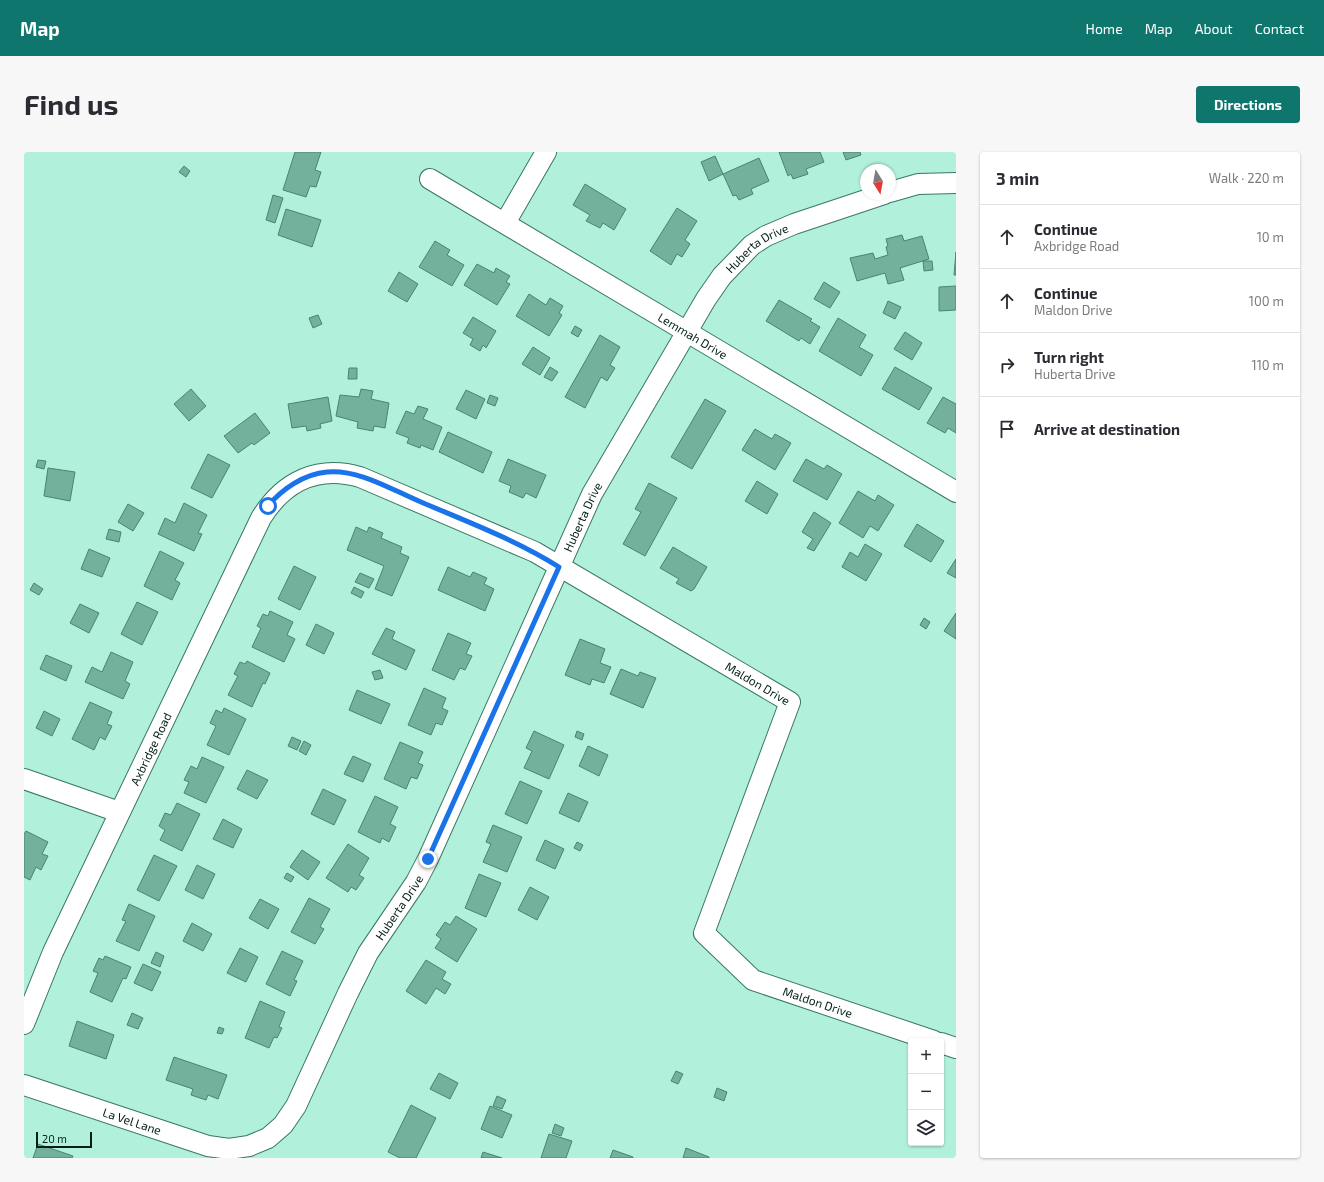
<!DOCTYPE html>
<meta charset="utf-8">
<style>
body{margin:0;font-family:"Exo 2",sans-serif;background:#f7f7f7;color:#2b2b33}
.controls{position:absolute;right:12px;bottom:12px;display:grid;overflow:hidden;border-radius:4px;box-shadow:0 1px 3px #0004}
.controls button{width:36px;height:36px;display:grid;place-items:center;padding:0;border:0;border-bottom:1px solid #e1e1e2;background:#fff;color:#2b2b33;font:20px sans-serif}
.compass{position:absolute;left:836px;top:12px;width:36px;height:36px;border-radius:50%;background:#fff;box-shadow:0 1px 3px #0004;rotate:169deg}
.scale{position:absolute;left:12px;bottom:10px;width:56px;box-sizing:border-box;padding-left:4px;border:2px solid #051f18;border-top:0;font-size:11px;line-height:14px;white-space:nowrap;color:#051f18;-webkit-text-stroke:3px #b1f1dc;paint-order:stroke}
.stop{position:absolute;width:12px;height:12px;margin:-9px;border:3px solid #1a73e8;border-radius:50%;background:#fff}
.stop.end{background:#1a73e8;border-color:#fff;box-shadow:0 1px 4px #0008}
.list{margin:0;padding:0;list-style:none}
h2{display:flex;justify-content:space-between;align-items:center;height:52px;margin:0;padding:0 16px;font-size:17px}
h2 small{font-size:13px;font-weight:400;color:#7c7c81}
.list li{display:grid;grid-template-columns:26px 1fr auto;gap:12px;align-items:center;box-sizing:border-box;height:64px;padding:0 16px;border-top:1px solid #e1e1e2}
.list b{display:block;font-size:15px;white-space:nowrap}
.list p{margin:0;font-size:13px;white-space:nowrap;color:#7c7c81}
.list em{font-size:13px;font-style:normal;color:#7c7c81}
.icon{flex:none;width:22px;height:22px;fill:none;stroke:currentColor;stroke-width:2;stroke-linecap:round;stroke-linejoin:round}
.map{position:relative;flex:none;width:932px;height:1006px;overflow:hidden;border-radius:4px}
header{display:flex;align-items:center;gap:24px;box-sizing:border-box;height:56px;padding:0 20px;background:#0f766e;color:#fff}
header strong{font-size:19px}
nav{display:flex;gap:22px;margin-inline-start:auto;font-size:14px}
.intro{display:flex;align-items:center;justify-content:space-between;box-sizing:border-box;height:96px;padding:0 24px}
h1{margin:0;font-size:28px}
.button{padding:10px 18px;border-radius:4px;background:#0f766e;color:#fff;font-size:14px;font-weight:700}
main{display:flex;gap:24px;padding:0 24px}
aside{flex:1;background:#fff;border-radius:4px;box-shadow:0 1px 3px #0004}
.map>svg:first-child{display:block}
.building{fill:#73b19d;stroke:#478572}
.lines{fill:none;stroke-linecap:round;stroke-linejoin:round}
.street-casing{stroke:#397765;stroke-width:22}
.street{stroke:#fff;stroke-width:20}
.route{stroke:#1a73e8;stroke-width:5}
.labels{text-anchor:middle;dominant-baseline:central;stroke-width:3;stroke-linejoin:round;paint-order:stroke}
.street-label{font-size:12px;fill:#051f18;stroke:#b1f1dc}
</style>
<header>
<strong>Map</strong>
<nav><a>Home</a><a>Map</a><a>About</a><a>Contact</a></nav>
</header>
<div class="intro"><h1>Find us</h1><a class="button">Directions</a></div>
<main>
<div class="map">
<svg width="932" height="1006" viewBox="0 0 932 1006">
<rect width="100%" height="100%" fill="#b1f1dc"/>
<path class="building" d="M271,0H297L291,18L297,20L292,35L286,34L282,45L259,38Z
M755,0H796L800,10L782,17L784,22L769,27L767,22L764,24Z
M819,0H836L837,3L822,8Z
M691,4L699,22L685,29L677,10Z
M735,6L745,29L727,37L729,42L715,48L712,43L709,44L699,22Z
M160,14L166,19L162,25L155,20Z
M561,32L602,57L590,78L579,71L576,76L562,69L566,63L549,53Z
M249,43L259,46L251,71L242,68Z
M653,56L673,69L661,88L666,92L658,105L653,102L647,113L626,99Z
M262,57L297,68L288,95L254,83Z
M878,83L880,89L898,84L905,107L876,116L880,128L864,132L861,121L833,129L826,106L849,101L851,107L864,103L862,95L864,94L862,87Z
M411,89L426,98L423,103L440,113L428,134L395,115Z
M932,100V123H930Z
M899,109H908L909,118L900,119Z
M453,112L470,121L472,116L486,124L482,130L486,132L473,153L440,133Z
M375,120L394,132L383,150L364,139Z
M800,130L816,140L806,156L790,147Z
M932,134V158L915,159V135Z
M505,142L522,153L526,146L539,154L535,161L538,163L525,184L492,164Z
M755,148L788,167L786,169L796,175L786,192L777,186L775,189L742,169Z
M864,149L877,155L871,167L859,161Z
M294,163L298,172L289,176L285,166Z
M449,165L472,179L462,196L459,193L456,199L446,193L449,187L439,181Z
M814,166L842,183L835,195L849,203L837,224L795,199Z
M551,174L558,178L554,185L547,181Z
M881,180L898,191L888,208L870,197Z
M576,183L596,195L586,213L591,216L583,229L577,225L561,256L541,245Z
M509,195L526,206L516,223L498,212Z
M526,215L534,220L528,229L520,225Z
M871,215L908,236L895,258L858,237Z
M325,216H333V227H324Z
M167,237L182,254L165,269L150,252Z
M337,237L349,239L347,247L365,251L361,276L350,274L349,279L333,276L334,270L312,264L316,243L335,245Z
M442,238L461,247L452,267L432,257Z
M466,243L474,246L471,254L463,251Z
M304,245L308,269L296,272L297,276L283,279L282,274L268,276L264,252Z
M919,245L932,252V281L924,276L921,281L903,271Z
M681,247L702,259L668,317L647,305Z
M394,254L404,257L399,267L418,275L409,298L397,293L396,296L383,291L385,286L372,281L382,259L390,262Z
M231,261L246,281L230,293L228,291L214,301L200,284Z
M731,277L748,287L751,282L767,291L751,318L718,298Z
M424,280L468,300L459,321L415,300Z
M184,302L206,313L188,346L167,336Z
M484,307L522,323L512,346L502,341L499,346L485,340L487,334L475,329Z
M782,307L800,317L803,313L818,322L803,348L769,329Z
M14,308L22,309L20,317L12,315Z
M24,316L51,320L46,349L20,344Z
M733,329L754,342L743,362L721,349Z
M625,331L653,346L621,404L599,392L617,360L611,357Z
M834,339L851,349L854,343L870,353L854,379L846,374L839,386L815,371Z
M160,351L183,363L174,381L178,382L170,399L134,382L141,366L151,371Z
M104,352L120,361L109,379L94,370Z
M790,360L807,371L790,399L783,396L789,387L778,380Z
M893,372L920,389L907,410L880,394Z
M332,375L343,380L345,375L359,381L357,386L378,395L376,401L385,405L368,444L351,437L360,414L323,398Z
M85,377L97,380L95,390L82,387Z
M841,392L858,402L842,429L818,415L826,400L834,405Z
M649,395L683,415L670,437L667,439L652,431L655,427L636,416Z
M65,397L86,406L78,425L57,417Z
M136,399L160,411L151,428L156,431L148,448L120,434Z
M932,407V426L923,421Z
M270,414L292,425L276,458L254,447Z
M424,415L446,425L449,420L463,426L460,432L470,437L461,459L414,438Z
M336,421L350,427L345,436L331,430Z
M10,431L19,437L15,443L6,438Z
M330,435L340,440L337,446L327,441Z
M113,450L134,460L118,493L97,482Z
M56,452L75,461L65,481L46,471Z
M246,459L269,470L263,483L271,487L260,510L228,495L237,476L233,474L239,462L244,464Z
M932,461V487L920,479Z
M900,466L906,470L902,477L896,473Z
M292,472L310,481L300,502L282,493Z
M362,476L371,480L368,487L391,498L382,518L348,502Z
M424,481L447,491L442,502L448,504L441,518L436,516L430,528L408,518Z
M556,487L581,497L576,511L587,515L580,531L568,527L566,533L541,523Z
M87,500L109,510L101,529L106,532L99,547L61,530L68,515L78,520Z
M22,503L48,514L42,529L16,517Z
M223,509L246,521L241,532L239,531L228,555L204,543L214,524L210,522L216,510L221,512Z
M597,517L614,524L616,520L632,526L619,556L586,542Z
M356,518L359,526L351,528L348,520Z
M400,536L422,546L418,556L424,559L418,573L412,571L407,583L384,573Z
M333,538L366,552L357,572L325,558Z
M66,550L88,560L83,572L88,574L81,588L76,585L70,598L48,587Z
M200,556L222,567L205,603L183,593L192,574L186,571L192,558L198,561Z
M20,559L36,567L28,584L12,576Z
M510,579L540,593L525,627L500,616L508,599L502,596Z
M553,579L560,582L558,588L551,585Z
M268,585L277,589L273,598L264,594Z
M280,589L287,593L282,603L275,599Z
M376,590L399,600L394,611L399,613L393,627L387,625L382,637L360,627Z
M564,594L584,603L575,624L555,614Z
M329,604L347,612L339,630L320,622Z
M178,605L200,615L182,651L160,641L165,630L160,628L167,614L173,617Z
M223,618L244,628L233,647L213,637Z
M496,629L518,639L503,672L481,662Z
M299,637L322,648L310,673L287,662Z
M544,641L564,650L555,670L535,661Z
M351,644L374,655L366,672L372,675L365,690L358,686L356,691L334,680Z
M153,651L176,662L158,699L136,688L141,678L135,674L141,661L147,663Z
M199,667L218,677L209,696L189,687Z
M469,673L498,685L483,720L459,710L467,692L462,690Z
M2,679L24,690L18,702L24,704L17,718L12,715L6,728L0,725V682Z
M521,688L540,697L531,717L512,708Z
M553,690L559,693L556,699L550,696Z
M324,692L345,706L335,723L340,726L332,738L327,735L324,740L302,726Z
M278,698L296,710L284,728L266,715Z
M130,703L153,714L135,749L113,738Z
M173,713L191,722L179,747L161,738Z
M263,721L270,725L267,730L260,726Z
M455,722L477,731L462,765L441,756Z
M506,735L525,745L513,768L494,758Z
M285,746L306,757L296,775L300,777L291,792L267,780Z
M236,747L255,757L244,777L225,766Z
M105,752L131,764L115,799L92,789L102,769L98,768Z
M432,764L453,777L433,810L411,796L417,787L412,783L421,770L426,773Z
M168,771L188,782L179,799L159,789Z
M216,796L234,805L222,830L203,821Z
M258,799L279,809L270,828L273,829L266,844L242,832Z
M132,800L140,804L136,815L127,811Z
M81,804L107,815L102,827L99,826L88,850L66,840L74,821L69,819L75,806L79,808Z
M402,808L422,820L418,827L427,832L421,842L412,836L402,852L382,839Z
M119,812L137,820L128,839L110,831Z
M236,849L261,860L255,875L258,876L253,886L250,885L245,896L221,886Z
M108,861L119,866L114,877L103,873Z
M53,869L90,883L82,907L45,894Z
M195,875L200,877L198,882L193,881Z
M150,905L203,923L194,947L184,943L182,948L167,943L169,937L142,928Z
M652,919L659,922L654,932L647,929Z
M415,921L434,931L426,947L406,937Z
M693,936L703,940L700,949L690,945Z
M473,944L482,948L478,957L469,954Z
M387,953L412,966L392,1006H376L364,1000Z
M466,954L488,963L478,986L457,977Z
M531,972L540,976L537,984L528,981Z
M525,982L548,989L542,1006H517Z
M14,992L49,1004L48,1006H9Z
M662,996L685,1005V1006H659Z
M589,998L609,1005V1006H586Z
M459,1000L478,1006H457Z"/>
<g class="lines">
<defs>
<g id="street">
<path id="s1" d="M406,27L932,340"/>
<path d="M866,40L894,32L932,31"/>
<path d="M481,71L522,0"/>
<path d="M0,627L95,660"/>
<path id="s2" d="M0,872L29,800L237,366C260,329 294,313 336,325L511,400L766,550L680,781L729,828L910,889"/>
<path d="M917,891L932,896"/>
<path id="s3" d="M0,933L184,994L205,997L225,994L244,986L259,973L272,954L324,841L344,801L392,730L404,707L568,342L682,147L698,124L728,93L742,84L770,72L860,42"/>
</g>
</defs>
<use href="#street" class="street-casing"/>
<use href="#street" class="street"/>
</g>
<g class="lines">
<path class="route" d="M244,354C258,337 280,322 303,320C335,317 368,338 397,350C444,370 492,388 535,415L404,707"/>
</g>
<g class="labels">
<g class="street-label">
<text stroke="none"><textPath href="#s3" startOffset="1279">Huberta Drive</textPath></text>
<text stroke="none"><textPath href="#s1" startOffset="306">Lemmah Drive</textPath></text>
<text stroke="none"><textPath href="#s3" startOffset="955">Huberta Drive</textPath></text>
<text stroke="none"><textPath href="#s2" startOffset="1124">Maldon Drive</textPath></text>
<text stroke="none"><textPath href="#s2" startOffset="303">Axbridge Road</textPath></text>
<text stroke="none"><textPath href="#s3" startOffset="523">Huberta Drive</textPath></text>
<text stroke="none"><textPath href="#s2" startOffset="1544">Maldon Drive</textPath></text>
<text stroke="none"><textPath href="#s3" startOffset="114">La Vel Lane</textPath></text>
</g>
</g>
</svg>
<div class="controls">
<button>+</button>
<button>−</button>
<button><svg class="icon" aria-label="layers" viewBox="0 0 24 24"><path d="M12 4l9 5-9 5-9-5zM3 14l9 5 9-5"/></svg></button>
</div>
<svg class="compass" viewBox="-18 -18 36 36"><path d="M0-13l5 13h-10z" fill="#e53935"/><path d="M0 13l5-13h-10z" fill="#7c7c81"/></svg>
<div class="scale">20 m</div>
<div class="stop" style="left:244px;top:354px"></div>
<div class="stop end" style="left:404px;top:707px"></div>
</div>
<aside>
<h2>3 min<small>Walk · 220 m</small></h2>
<ul class="list">
<li><svg class="icon" aria-label="ahead" viewBox="0 0 24 24"><path d="M12 20V5M6 11l6-6 6 6"/></svg><div><b>Continue</b><p>Axbridge Road</p></div><em>10 m</em></li>
<li><svg class="icon" aria-label="ahead" viewBox="0 0 24 24"><path d="M12 20V5M6 11l6-6 6 6"/></svg><div><b>Continue</b><p>Maldon Drive</p></div><em>100 m</em></li>
<li><svg class="icon" aria-label="right" viewBox="0 0 24 24"><path d="M7 20v-9h11M14 6l5 5-5 5"/></svg><div><b>Turn right</b><p>Huberta Drive</p></div><em>110 m</em></li>
<li><svg class="icon" aria-label="arrive" viewBox="0 0 24 24"><path d="M6 21V4h12l-3 4 3 4H6"/></svg><div><b>Arrive at destination</b></div></li>
</ul>
</aside>
</main>
